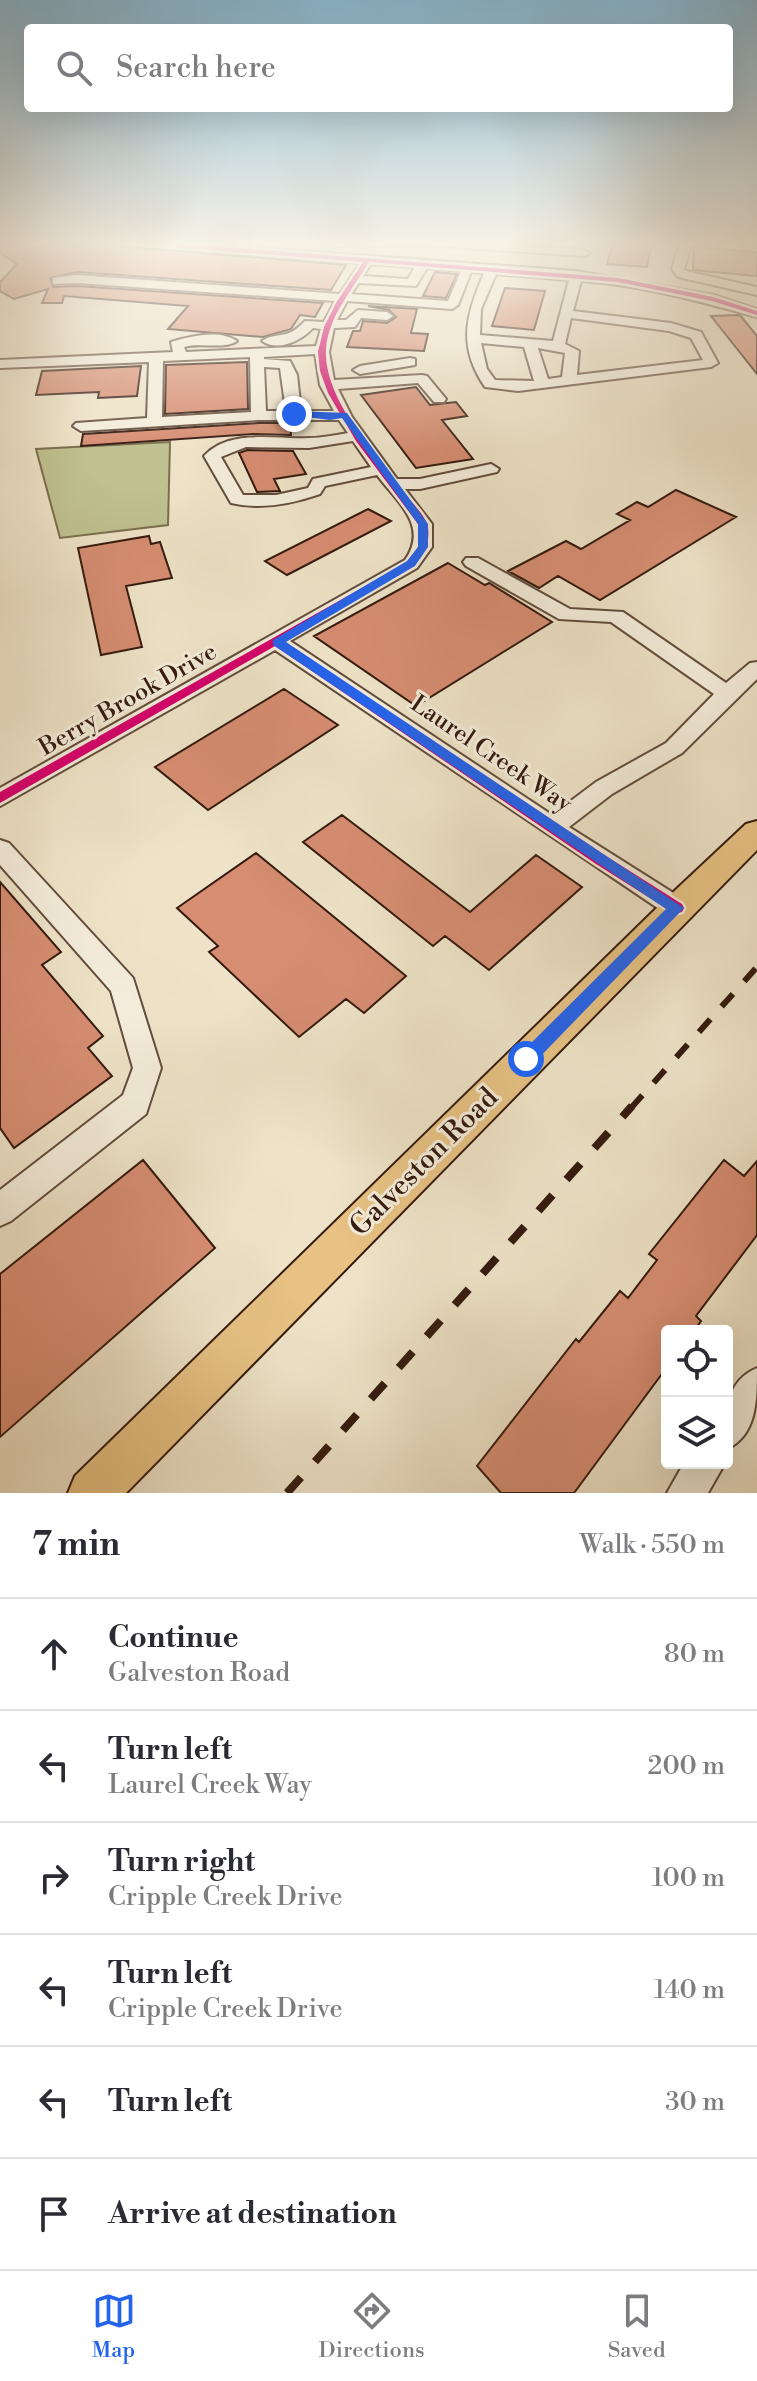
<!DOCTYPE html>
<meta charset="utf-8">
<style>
body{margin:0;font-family:"Libre Bodoni",serif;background:#f2f2f3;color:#2b2b33}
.controls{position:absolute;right:24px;bottom:24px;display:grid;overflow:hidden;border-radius:8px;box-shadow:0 8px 32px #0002}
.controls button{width:72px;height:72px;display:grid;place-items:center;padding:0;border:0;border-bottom:2px solid #e1e1e2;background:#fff;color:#2b2b33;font:40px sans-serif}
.stop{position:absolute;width:24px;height:24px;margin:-18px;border:6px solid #2563eb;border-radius:50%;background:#fff}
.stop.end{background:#2563eb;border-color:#fff;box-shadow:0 2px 8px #0008}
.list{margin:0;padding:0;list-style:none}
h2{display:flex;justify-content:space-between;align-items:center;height:104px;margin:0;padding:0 32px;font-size:34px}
h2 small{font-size:26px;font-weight:400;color:#7c7c81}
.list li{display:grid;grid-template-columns:52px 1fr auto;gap:24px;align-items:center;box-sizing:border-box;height:112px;padding:0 32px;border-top:2px solid #e1e1e2}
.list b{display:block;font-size:30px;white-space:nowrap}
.list p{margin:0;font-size:26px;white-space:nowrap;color:#7c7c81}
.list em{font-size:26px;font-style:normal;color:#7c7c81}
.icon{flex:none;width:44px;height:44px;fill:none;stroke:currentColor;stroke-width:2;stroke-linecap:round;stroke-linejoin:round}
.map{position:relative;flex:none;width:757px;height:1493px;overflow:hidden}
.search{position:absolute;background:#fff;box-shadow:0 8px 32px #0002;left:24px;right:24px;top:24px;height:88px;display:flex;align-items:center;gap:20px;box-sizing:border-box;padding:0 28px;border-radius:8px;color:#7c7c81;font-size:30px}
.sheet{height:776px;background:#fff}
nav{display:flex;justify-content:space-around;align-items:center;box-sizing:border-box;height:112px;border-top:2px solid #e1e1e2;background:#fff;font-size:22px;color:#7c7c81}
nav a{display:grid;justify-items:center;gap:4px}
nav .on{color:#2563eb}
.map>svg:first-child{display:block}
.green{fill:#c0c190;stroke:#7a6e4f;stroke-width:2}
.building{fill:#d68d72;stroke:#341a0e;stroke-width:2}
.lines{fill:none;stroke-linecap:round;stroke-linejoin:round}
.minor-casing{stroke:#624c3c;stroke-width:4}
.major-casing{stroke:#341a0e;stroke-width:4}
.minor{fill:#f4eddb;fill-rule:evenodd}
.major{fill:#e7c284;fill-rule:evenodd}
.rail-far1{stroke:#341a0e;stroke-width:6;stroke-dasharray:17 17;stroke-linecap:butt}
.rail{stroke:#341a0e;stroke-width:8;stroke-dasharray:21 21;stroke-linecap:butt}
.cycleway-casing{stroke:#f4eddb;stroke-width:5}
.cycleway{fill:#d6006c;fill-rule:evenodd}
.route{fill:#2563eb}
.labels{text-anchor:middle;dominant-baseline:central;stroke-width:6;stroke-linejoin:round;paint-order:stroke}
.street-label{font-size:24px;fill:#341a0e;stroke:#f4eddb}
.near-street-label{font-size:28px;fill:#341a0e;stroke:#f4eddb}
</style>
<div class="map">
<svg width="757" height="1493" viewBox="0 0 757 1493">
<rect width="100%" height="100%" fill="#eee3c8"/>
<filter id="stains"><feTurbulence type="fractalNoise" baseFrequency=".0025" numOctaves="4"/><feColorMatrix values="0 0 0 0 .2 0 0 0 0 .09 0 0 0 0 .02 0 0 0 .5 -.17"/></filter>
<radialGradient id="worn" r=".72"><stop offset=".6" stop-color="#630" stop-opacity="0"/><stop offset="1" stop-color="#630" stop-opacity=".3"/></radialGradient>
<path class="green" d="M170,442L168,525L60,538L36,449Z"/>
<path class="building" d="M0,242H71L346,265L331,290L77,272L50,278L53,287L77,286L323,303L315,317L300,315L291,329L263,337L168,329L188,306L64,296L62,303H42L48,289L14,299L0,291V282L17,264L0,253Z
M613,242H652L647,267L607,264Z
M694,247L757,252V276L693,270Z
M435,272L457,274L446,298L423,296Z
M505,288L545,291L534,330L492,326Z
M368,306L417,309L411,333L428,334L424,351L347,347L353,331H360L363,321L387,323L396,317L389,310Z
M740,315L757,336V374L711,316Z
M247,362L248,409L165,414L166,365Z
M141,366L137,396L98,398L99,392L36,395L42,371Z
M416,387L430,405L456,402L467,416L442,420L473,459L416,468L361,395Z
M259,423H290L291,435L253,434L81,446L83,434Z
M247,450L293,451L306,474L274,479L280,491L257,492L239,453Z
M676,490L736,517L600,600L558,576L539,588L508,571L566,541L581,549L630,520L617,514L637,502L648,507Z
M368,509L391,521L287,575L265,561Z
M149,536L151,544L160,542L172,578L126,586L142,647L101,655L78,548Z
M448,563L485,585L489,583L552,622L416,706L314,636Z
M284,689L338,725L208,810L155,767Z
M342,815L470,912L536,855L582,887L489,970L445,936L433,946L303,842Z
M256,853L406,976L364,1013L346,999L299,1037L209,952L218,946L177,908Z
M0,882L61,952L42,965L103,1036L88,1048L112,1076L14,1148L0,1128Z
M143,1160L215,1248L0,1437V1274Z
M724,1160L744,1176L757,1161V1235L696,1316L701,1321L694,1331H667V1367L574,1493H501L477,1466L576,1339L579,1342L620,1291L628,1298L657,1260L649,1254Z"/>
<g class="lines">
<defs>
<path id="minor" d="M132,242H179L576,271L713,295L757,309V317C698,301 641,285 581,281L573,311L671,323L701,332L718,363L711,367L518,391L485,387C457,346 466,315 484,273L471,272L458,305L452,309L347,301L337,320H346L358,310L387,312L393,316L387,320L361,318L355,327L334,328L329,352L334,380L422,375L427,376L446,399L444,402H434L418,383L338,389L352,417L397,479H420L491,464L499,469L497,472L420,489H405L432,524V547L417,568L290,641L552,815L596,782L666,743L714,694L611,622L559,619L466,566L463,562L466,558H478L570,609L623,612L726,683L750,663L757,662V679L682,753L612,794L569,827L686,901L690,908L686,915L677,918L668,915L275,650L0,806V788L405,560C429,526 398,503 377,475L325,486L320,494C291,504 261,510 231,503L204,456C230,428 275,440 309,438C322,438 335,435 348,433L339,420H259L81,431L73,426L76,423L147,418L149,362L0,368V360L173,352L171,342C190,336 220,329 237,341C224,350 200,342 184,347L186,352L316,346L321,329L313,328C301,341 278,352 262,341C280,330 285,342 305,321L324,322L335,301L77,283L53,284V278L77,275L340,294L360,263L138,245ZM371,264L415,267L408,279L363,276ZM427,268L461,271L448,301L351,294L359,283L416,286ZM496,274L569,280L553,341L480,335L481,309ZM571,318L669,331L691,338L703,360L577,375L579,351L565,344ZM481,343L524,347L534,381L495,380L487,369ZM538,348L565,353L562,377L548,379ZM315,354L320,385L334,411H301L297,375L290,361L264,359V357ZM250,357L251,412L162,417L163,361ZM264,367L280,368L286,411H266ZM353,441L371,467L313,479L308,488L276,495H243L221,457L246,447L309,448Z
M471,242L584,250L590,253L584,256L424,245L330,246L324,243Z
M680,242H692L684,269L686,271L757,287V295L678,277L672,269Z
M726,242H757V247Z
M410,358L415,359V365L360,374L353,370L360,366Z
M0,840L9,843L133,978L161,1068L146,1114L11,1221L0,1226V1190L123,1095L133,1068L111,991L0,865Z
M757,1368C757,1400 757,1435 727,1449C727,1417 722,1383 757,1368Z
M684,1463H725L708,1493H667Z"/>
<path id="major" d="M757,821V850L126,1493H68L75,1476L666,899L746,824Z"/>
</defs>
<use href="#minor" class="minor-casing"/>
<use href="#major" class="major-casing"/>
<use href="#minor" class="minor"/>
<use href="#major" class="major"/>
<path class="rail-far1" d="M631,1108L757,967"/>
<path class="rail" d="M287,1493L632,1106"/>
<defs>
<path id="cycleway" d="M135,242H159L618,278L713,297L757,311V315L712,301L618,282L369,262C353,289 328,317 326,349C323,397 376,457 404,493C411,502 426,516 428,527C430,544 424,553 414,566L283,641L606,856L682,904L684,908L682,912L677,913L672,912L596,864L275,646L0,803V792L408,562L418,547V524L356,441L328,393L320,371L318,352L324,327L336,303L363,262L138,244Z"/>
</defs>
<use href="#cycleway" class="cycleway-casing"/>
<use href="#cycleway" class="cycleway"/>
</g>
<linearGradient id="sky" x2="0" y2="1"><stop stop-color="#88b8d3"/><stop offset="0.54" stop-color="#f7f2e6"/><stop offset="1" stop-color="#f7f2e6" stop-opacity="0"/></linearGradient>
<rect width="757" height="451" fill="url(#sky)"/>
<path class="route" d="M294,411L347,413L428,524V547L415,566L286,642L684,908L532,1065L526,1067L520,1065L518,1059L520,1054L666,909L273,645V640L407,561L418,547V524L342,418L330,420L291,415Z"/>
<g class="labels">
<g class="street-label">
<text transform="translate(128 700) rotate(-30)">Berry Brook Drive</text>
<text transform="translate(491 754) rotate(34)">Laurel Creek Way</text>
</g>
<g class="near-street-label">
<text transform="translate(424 1162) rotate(-45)">Galveston Road</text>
</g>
</g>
<rect width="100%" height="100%" filter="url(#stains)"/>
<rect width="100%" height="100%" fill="url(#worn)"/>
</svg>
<div class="controls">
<button><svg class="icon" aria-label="locate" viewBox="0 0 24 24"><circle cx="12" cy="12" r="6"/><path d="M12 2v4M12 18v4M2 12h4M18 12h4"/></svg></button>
<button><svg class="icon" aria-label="layers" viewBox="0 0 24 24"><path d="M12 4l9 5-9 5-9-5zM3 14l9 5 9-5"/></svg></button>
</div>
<div class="stop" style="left:526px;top:1059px"></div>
<div class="stop end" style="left:294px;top:414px"></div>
<div class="search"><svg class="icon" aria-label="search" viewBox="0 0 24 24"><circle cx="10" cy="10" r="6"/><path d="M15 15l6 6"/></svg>Search here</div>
</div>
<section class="sheet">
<h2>7 min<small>Walk · 550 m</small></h2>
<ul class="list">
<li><svg class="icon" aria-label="ahead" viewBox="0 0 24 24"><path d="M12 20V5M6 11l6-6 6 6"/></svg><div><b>Continue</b><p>Galveston Road</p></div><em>80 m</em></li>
<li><svg class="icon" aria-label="left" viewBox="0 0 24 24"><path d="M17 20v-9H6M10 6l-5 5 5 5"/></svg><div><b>Turn left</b><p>Laurel Creek Way</p></div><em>200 m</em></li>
<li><svg class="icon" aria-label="right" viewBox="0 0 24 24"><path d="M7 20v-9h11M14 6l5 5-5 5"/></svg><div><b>Turn right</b><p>Cripple Creek Drive</p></div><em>100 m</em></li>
<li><svg class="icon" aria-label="left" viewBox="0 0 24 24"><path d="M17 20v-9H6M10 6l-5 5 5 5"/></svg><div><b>Turn left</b><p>Cripple Creek Drive</p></div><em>140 m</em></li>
<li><svg class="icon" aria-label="left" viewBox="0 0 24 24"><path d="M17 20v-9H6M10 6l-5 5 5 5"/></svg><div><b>Turn left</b></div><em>30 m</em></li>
<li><svg class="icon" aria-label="arrive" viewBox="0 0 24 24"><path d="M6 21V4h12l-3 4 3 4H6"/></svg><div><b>Arrive at destination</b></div></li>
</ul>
</section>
<nav>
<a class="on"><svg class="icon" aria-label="map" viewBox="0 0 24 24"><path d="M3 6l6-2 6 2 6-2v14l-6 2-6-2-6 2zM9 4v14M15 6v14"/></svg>Map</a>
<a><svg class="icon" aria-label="directions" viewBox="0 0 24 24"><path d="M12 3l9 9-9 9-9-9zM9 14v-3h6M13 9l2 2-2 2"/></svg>Directions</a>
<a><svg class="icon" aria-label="saved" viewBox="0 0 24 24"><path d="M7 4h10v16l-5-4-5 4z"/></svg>Saved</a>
</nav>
